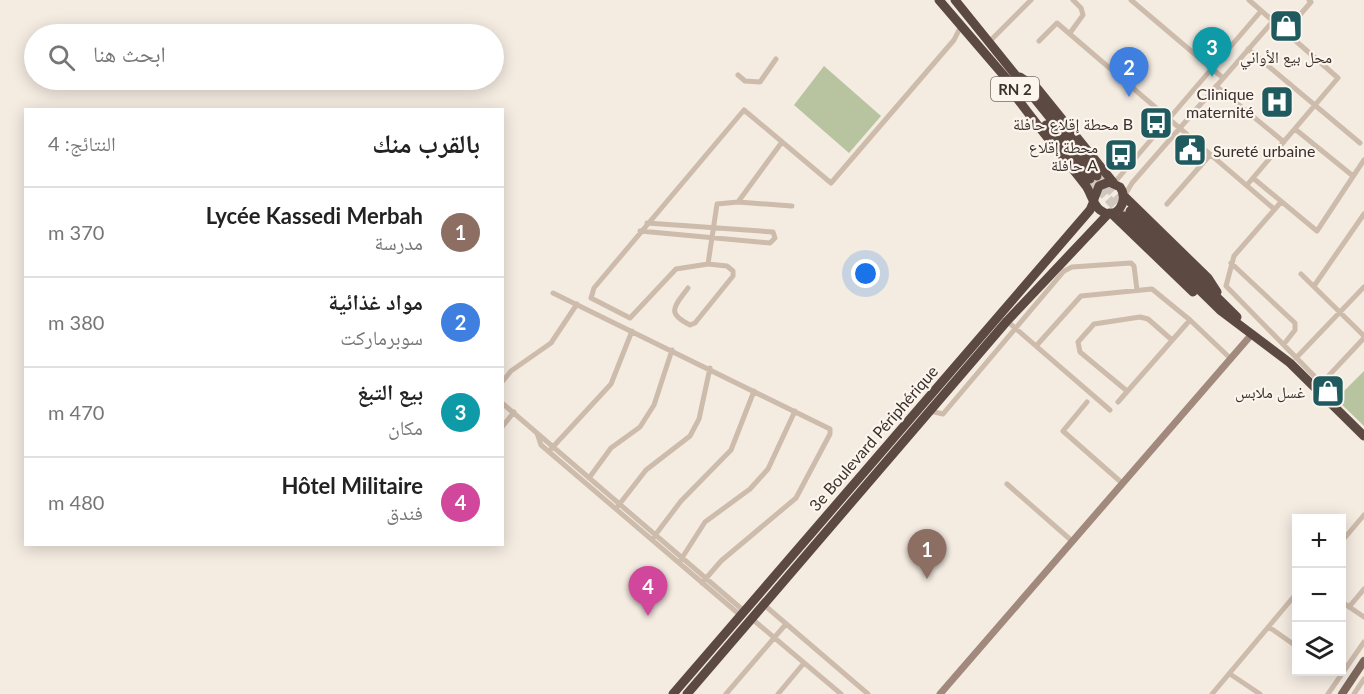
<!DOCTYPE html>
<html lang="ar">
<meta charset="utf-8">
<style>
body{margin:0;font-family:Lato,"Noto Naskh Arabic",sans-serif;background:#f2f2f2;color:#222;direction:rtl}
.controls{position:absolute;right:18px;bottom:18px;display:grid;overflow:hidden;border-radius:0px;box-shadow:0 3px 15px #0003}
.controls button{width:54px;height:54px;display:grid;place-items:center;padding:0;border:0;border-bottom:2px solid #e0e0e0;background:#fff;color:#222;font:30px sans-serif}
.you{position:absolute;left:866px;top:274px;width:21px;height:21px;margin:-15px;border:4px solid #fff;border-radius:50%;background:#1a73e8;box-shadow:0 0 0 9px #1a73e833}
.badge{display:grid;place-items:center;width:39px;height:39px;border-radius:50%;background:#7c3aed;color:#fff;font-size:20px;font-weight:700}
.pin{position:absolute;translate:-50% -50px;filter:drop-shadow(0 2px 3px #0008)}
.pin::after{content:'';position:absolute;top:32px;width:21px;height:18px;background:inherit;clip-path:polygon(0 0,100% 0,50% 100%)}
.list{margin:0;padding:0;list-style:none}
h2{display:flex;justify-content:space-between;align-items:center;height:78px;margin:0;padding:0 24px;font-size:26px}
h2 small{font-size:20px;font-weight:400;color:#767676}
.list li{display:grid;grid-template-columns:39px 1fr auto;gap:18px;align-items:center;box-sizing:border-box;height:90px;padding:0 24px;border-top:2px solid #e0e0e0}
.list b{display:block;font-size:22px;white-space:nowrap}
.list p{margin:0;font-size:20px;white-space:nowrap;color:#767676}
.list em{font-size:20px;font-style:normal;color:#767676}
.icon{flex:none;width:33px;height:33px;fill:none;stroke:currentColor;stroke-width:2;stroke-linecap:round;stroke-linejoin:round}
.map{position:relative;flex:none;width:1364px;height:694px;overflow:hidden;direction:ltr}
.search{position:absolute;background:#fff;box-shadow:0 3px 15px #0003;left:24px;top:24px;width:480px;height:66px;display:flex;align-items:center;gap:15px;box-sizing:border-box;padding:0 21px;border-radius:33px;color:#767676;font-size:22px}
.panel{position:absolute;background:#fff;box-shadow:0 3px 15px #0003;left:24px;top:108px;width:480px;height:438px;border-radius:0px;direction:rtl}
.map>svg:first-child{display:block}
.green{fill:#b8c4a0}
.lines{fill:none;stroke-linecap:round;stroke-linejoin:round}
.highway-tunnel{stroke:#cfc6bd;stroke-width:9;stroke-dasharray:9 4.5;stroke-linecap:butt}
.street{stroke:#cdbbac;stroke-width:5}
.secondary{stroke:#a18a7d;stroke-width:7}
.primary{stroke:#7d675c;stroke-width:8}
.highway{stroke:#5c4a42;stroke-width:9}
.labels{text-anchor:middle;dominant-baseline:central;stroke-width:4.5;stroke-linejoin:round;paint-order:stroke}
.shield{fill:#fbf5ee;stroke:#756b66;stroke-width:1.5}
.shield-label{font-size:15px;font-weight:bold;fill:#3b302b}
.poi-label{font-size:16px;fill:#3b302b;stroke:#fbf5ee;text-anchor:end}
.street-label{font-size:16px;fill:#3b302b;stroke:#fbf5ee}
</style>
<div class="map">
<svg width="1364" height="694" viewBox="0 0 1364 694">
<rect width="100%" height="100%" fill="#f4ebe1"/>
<path class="green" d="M824,66L881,116L849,153L794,105Z
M1364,371V426L1336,399Z"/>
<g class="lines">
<path class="highway-tunnel" d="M1097,176L1126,207
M1090,179L1123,215"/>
<path class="street" d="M1131,0L1223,78
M1286,31L1311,2L1309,0
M1070,33L1083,15L1081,8L1073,0
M990,41L1031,0
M1039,41L1057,23L1274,209
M1248,49L1360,143
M738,75L745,81L760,82L776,59
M1216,86L1284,142
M1295,129L1353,176
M1253,178L1317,231L1364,160
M1114,183L1261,11
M1247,185L1338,78L1249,0
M1125,195L1132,183L1274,20
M738,202L782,142
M1281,202L1234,256L1226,286L1322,384
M1167,204L1210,155
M792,206L738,202L717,204L708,264L676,269L630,318L591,298L594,288L744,110L831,183L954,40L961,26
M640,231L770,243L775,238L773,232L647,223
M1231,263L1295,323V330L1284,344
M1301,274L1364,336
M1314,286L1364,214
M688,288C675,306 665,313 690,325L695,323L733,276V271L727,266L708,264
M553,293L830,429V434L796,498L721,561L702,583
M1007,321L1110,410
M1037,345L1081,296L1152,289L1190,320L1230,358
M1296,358L1364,287
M502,382L511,371L551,343L577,304
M1319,386L1364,338
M1127,391L1080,352L1078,342L1094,324L1140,317L1148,319L1172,340
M1087,402L1063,431L1122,483
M1118,402L1190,320
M502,403L744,611
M930,411L943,414L1064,271L1072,267L1131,263L1134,266L1137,290
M502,427L514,412
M537,433L541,445L740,615
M551,449L611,384L632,331
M589,478L611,448L640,427L654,405L672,350
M1007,484L1072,541
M618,506L646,470L690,436L699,419L710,368
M653,538L681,501L731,450L754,391
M1342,541L1364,515
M680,561L705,522L750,489L768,469L795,411
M1342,602L1364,617
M763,604L868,694
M1349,607L1364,589
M751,618L841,694
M1269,627L1296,646
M1230,674L1260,694
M726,694L786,624
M778,694L804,663
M1212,694L1296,594
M1328,694L1364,642
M1354,694L1364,679"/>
<path class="secondary" d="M940,694L1252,334"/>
<path class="primary" d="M1342,694L1364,661"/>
<path class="highway" d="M939,0L1012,85
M955,0L1097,176
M1020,77L1037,88L1113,182
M1009,81L1014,94C1037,126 1062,155 1086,186C1091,193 1093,205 1100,210C1116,222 1130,201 1120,187L1109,182L1099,186L1094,199
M1046,125L1090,179
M1125,197L1208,278L1217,292
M1130,211L1237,317
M1111,213L1193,292
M1124,216L1221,311L1290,363L1364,436
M673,694L1090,210L1094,201
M687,694L1007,321L1109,213"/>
</g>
<defs>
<symbol id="shop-square" viewBox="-11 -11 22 22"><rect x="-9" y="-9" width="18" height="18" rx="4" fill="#1f5a5e" stroke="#fbf5ee"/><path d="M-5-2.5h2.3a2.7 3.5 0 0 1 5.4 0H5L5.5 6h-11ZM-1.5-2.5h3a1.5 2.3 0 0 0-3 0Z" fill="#fff"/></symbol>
<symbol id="hospital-square" viewBox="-11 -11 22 22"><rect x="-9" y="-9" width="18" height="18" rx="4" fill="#1f5a5e" stroke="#fbf5ee"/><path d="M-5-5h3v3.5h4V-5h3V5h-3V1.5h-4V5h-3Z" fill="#fff"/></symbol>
<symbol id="bus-square" viewBox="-11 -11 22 22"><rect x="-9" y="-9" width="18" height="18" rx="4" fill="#1f5a5e" stroke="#fbf5ee"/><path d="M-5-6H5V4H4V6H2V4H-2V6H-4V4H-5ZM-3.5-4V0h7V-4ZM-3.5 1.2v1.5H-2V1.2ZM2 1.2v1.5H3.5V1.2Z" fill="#fff"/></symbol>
<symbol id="civic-square" viewBox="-11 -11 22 22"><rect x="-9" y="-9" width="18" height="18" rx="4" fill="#1f5a5e" stroke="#fbf5ee"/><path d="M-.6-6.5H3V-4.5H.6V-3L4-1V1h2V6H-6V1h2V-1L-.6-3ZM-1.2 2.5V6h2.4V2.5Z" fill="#fff"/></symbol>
</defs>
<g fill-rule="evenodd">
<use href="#shop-square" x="1267" y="7" width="38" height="38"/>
<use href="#hospital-square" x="1258" y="83" width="38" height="38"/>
<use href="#bus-square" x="1137" y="104" width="38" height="38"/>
<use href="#civic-square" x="1171" y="131" width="38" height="38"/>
<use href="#bus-square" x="1102" y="136" width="38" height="38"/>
<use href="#shop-square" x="1309" y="372" width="38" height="38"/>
</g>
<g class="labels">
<rect class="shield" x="991" y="77" width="48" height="24" rx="4.5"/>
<g class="shield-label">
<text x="1015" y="89">RN 2</text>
</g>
<g class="poi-label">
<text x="1286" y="56" text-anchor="middle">محل بيع الأواني</text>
<text x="1254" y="93">Clinique<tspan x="1254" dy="18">maternité</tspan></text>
<text x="1133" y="123">محطة إقلاع حافلة B</text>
<text x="1098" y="146">محطة إقلاع<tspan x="1098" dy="18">حافلة A</tspan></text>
<text x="1213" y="150" text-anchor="start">Sureté urbaine</text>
<text x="1305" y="391">غسل ملابس</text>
</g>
<g class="street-label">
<text transform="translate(873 438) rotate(-49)">3e Boulevard Périphérique</text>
</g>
</g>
</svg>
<div class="controls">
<button>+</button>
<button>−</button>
<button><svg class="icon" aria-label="layers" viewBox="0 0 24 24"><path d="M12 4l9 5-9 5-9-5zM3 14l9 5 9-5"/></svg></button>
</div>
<div class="you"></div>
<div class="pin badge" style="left:927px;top:579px;background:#8d6e63">1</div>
<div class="pin badge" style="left:1129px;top:97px;background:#3f7fe0">2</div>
<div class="pin badge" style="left:1212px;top:77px;background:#0f9aa8">3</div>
<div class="pin badge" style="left:648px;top:616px;background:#d1479c">4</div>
<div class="search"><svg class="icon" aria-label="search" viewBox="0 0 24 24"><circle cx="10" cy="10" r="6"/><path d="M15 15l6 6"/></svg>ابحث هنا</div>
<section class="panel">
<h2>بالقرب منك<small>النتائج: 4</small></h2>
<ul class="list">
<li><span class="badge" style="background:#8d6e63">1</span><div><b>Lycée Kassedi Merbah</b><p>مدرسة</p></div><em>370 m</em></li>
<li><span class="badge" style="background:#3f7fe0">2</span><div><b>مواد غذائية</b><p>سوبرماركت</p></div><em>380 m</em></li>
<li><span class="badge" style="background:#0f9aa8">3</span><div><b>بيع التبغ</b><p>مكان</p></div><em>470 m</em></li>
<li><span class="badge" style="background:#d1479c">4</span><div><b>Hôtel Militaire</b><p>فندق</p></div><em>480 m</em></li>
</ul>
</section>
</div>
